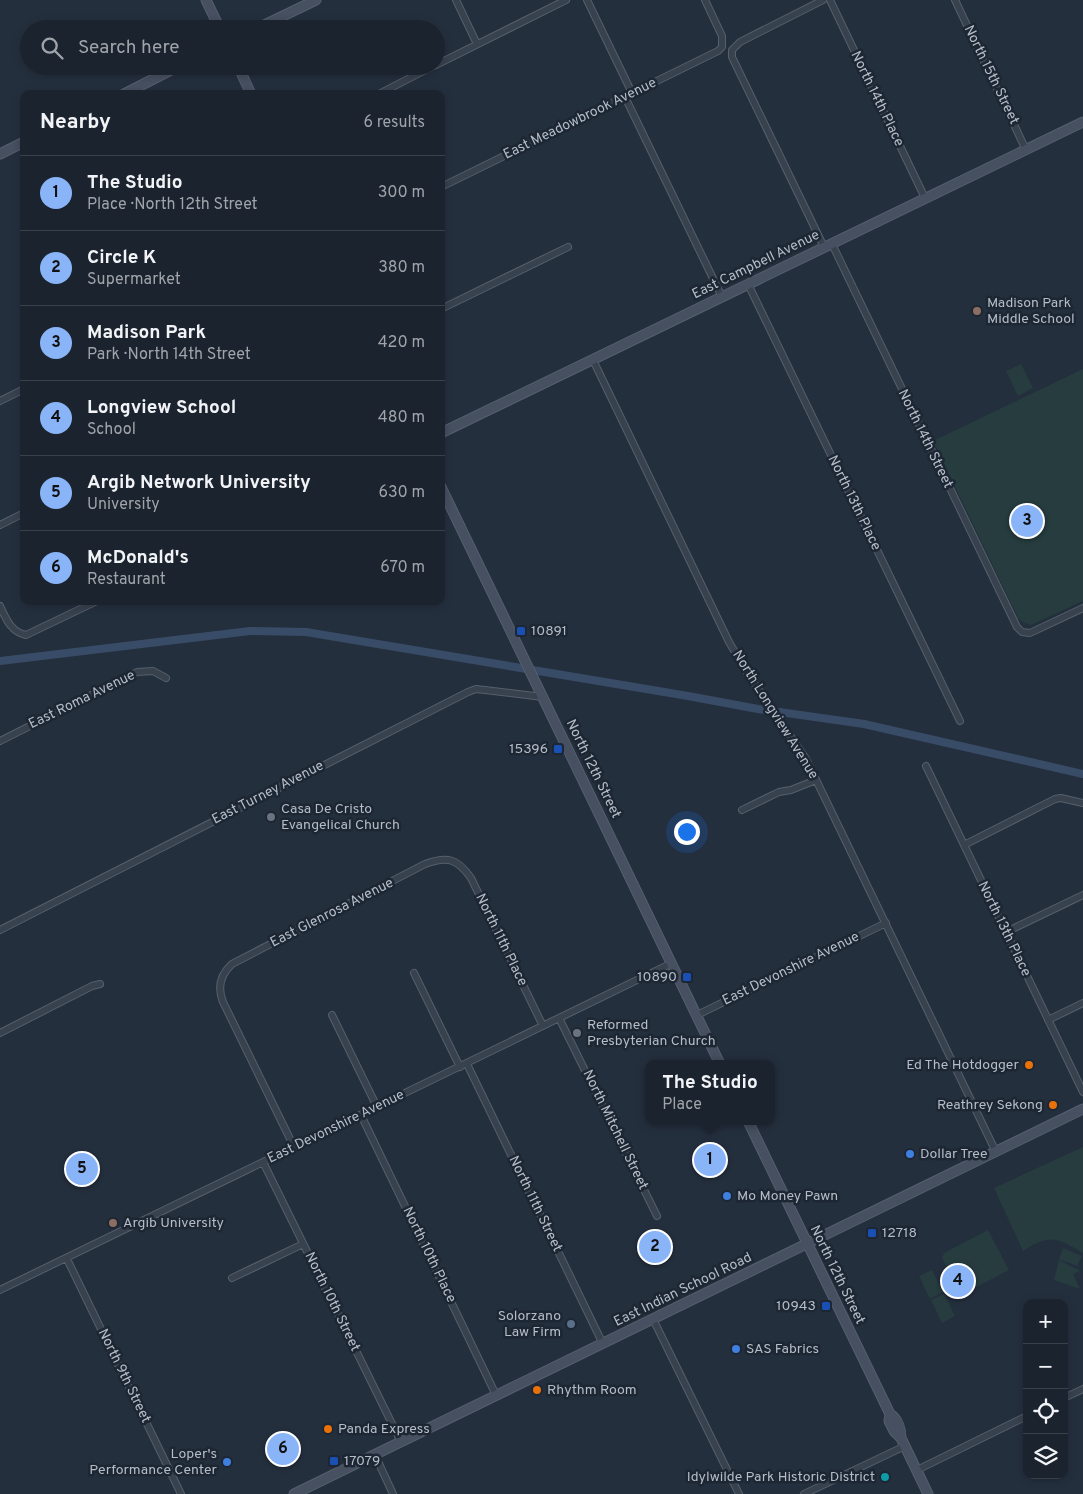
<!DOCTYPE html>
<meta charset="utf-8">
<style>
body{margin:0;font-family:Overpass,sans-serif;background:#242b36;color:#f1f3f6}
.controls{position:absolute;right:15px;bottom:15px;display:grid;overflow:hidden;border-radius:10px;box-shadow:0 2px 8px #0003}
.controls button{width:45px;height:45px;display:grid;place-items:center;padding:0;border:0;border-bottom:1px solid #39404a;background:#1b232e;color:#f1f3f6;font:25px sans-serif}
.you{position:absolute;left:686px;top:831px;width:18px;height:18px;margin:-12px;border:4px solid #fff;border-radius:50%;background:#1a73e8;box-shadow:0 0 0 8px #1a73e833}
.badge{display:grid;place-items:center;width:32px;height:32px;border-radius:50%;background:#8ab4f8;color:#111;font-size:16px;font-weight:700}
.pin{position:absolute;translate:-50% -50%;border:2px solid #fff;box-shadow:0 1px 5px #0006}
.popup{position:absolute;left:645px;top:1060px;width:130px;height:65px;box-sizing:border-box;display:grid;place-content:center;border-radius:10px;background:#1b232e;filter:drop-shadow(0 1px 4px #0005);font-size:16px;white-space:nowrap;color:#a0a4aa}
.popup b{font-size:19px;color:#f1f3f6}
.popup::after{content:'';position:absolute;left:50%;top:100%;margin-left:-10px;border:10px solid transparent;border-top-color:#1b232e}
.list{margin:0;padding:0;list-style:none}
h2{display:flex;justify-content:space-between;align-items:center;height:65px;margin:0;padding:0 20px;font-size:21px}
h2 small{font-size:16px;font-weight:400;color:#a0a4aa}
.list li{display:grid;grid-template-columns:32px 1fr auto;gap:15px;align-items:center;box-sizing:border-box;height:75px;padding:0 20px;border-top:1px solid #39404a}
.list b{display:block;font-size:19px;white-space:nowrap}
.list p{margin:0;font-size:16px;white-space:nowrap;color:#a0a4aa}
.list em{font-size:16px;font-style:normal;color:#a0a4aa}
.icon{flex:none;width:28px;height:28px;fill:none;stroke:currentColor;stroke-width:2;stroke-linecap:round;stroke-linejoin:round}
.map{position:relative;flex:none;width:1083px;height:1494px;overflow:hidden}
.search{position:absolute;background:#1b232e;box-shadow:0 2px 8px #0003;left:20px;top:20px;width:425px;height:55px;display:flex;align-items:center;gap:12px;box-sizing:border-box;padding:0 18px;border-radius:28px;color:#a0a4aa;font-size:19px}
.panel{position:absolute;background:#1b232e;box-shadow:0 2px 8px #0003;left:20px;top:90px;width:425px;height:515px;border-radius:10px}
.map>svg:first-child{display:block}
.green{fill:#263c3f}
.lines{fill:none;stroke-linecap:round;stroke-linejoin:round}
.canal{stroke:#394c67;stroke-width:8}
.street-casing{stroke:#565f6c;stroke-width:8}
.secondary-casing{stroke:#565f6c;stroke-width:11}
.street{stroke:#38414e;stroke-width:6}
.secondary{stroke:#465061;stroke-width:9}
.education-dot{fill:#8d6e63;stroke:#1d2633;stroke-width:2}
.transit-dot{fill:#1a4fb4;stroke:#1d2633;stroke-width:2}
.worship-dot{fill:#6b7280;stroke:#1d2633;stroke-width:2}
.food-dot{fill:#e8710a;stroke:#1d2633;stroke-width:2}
.shop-dot{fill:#3f7fe0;stroke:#1d2633;stroke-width:2}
.service-dot{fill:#5c6f8a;stroke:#1d2633;stroke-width:2}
.culture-dot{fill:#0f9aa8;stroke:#1d2633;stroke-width:2}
.labels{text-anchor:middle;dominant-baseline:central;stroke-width:5;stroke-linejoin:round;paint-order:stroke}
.street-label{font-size:14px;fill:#b4bcc9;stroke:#1d2633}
.poi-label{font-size:14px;fill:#b4bcc9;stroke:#1d2633;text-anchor:start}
</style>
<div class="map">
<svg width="1083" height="1494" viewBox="0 0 1083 1494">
<rect width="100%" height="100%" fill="#242f3e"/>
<path class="green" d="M1021,364L1033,388L1018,396L1006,371Z
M1083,369V601L1031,625L1022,622L1018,618L933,441Z
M1083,1147V1253C1056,1237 1050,1234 1023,1251L994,1188Z
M988,1230L1009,1270L961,1295L942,1258L944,1253Z
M1063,1248L1082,1256L1077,1266L1059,1259Z
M1059,1260L1080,1271L1073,1274L1080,1289L1054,1280Z
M932,1270L943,1292L930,1299L919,1276Z
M944,1294L955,1316L942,1323L931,1300Z"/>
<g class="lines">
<path class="canal" d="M0,661L250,631L306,632L688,696L758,709L864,724L1083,774"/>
<defs>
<path id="street" d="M456,0L477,44
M587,0L632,93
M823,0L740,42L732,50V57L824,247
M830,0L925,198
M955,0L1026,150
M436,65L566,0
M379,94L433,66
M625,97L722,297
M441,187L718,51L722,47V36L705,0
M832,244L1017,627L1022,632L1030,633L1083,608
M748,284L960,721
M441,309L568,247
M593,360L729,642L748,674L806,759L996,1152
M0,401L24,389
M0,525L24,513
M0,606C6,619 11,632 26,635L97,601
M0,741L137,672L153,671L166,678
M926,766L1083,1092
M742,810L779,792L791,790L816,780
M964,845L1055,799L1061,798L1083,803
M0,930L468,692L476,689L485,690L543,697
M1006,932L1083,895
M414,973L460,1067
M332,1015L377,1107
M697,1015L886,923
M559,1018L657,1216
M1048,1020L1083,1003
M0,1033L92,986L100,984
M467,1064L603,1344
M361,1115L496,1395
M294,1147L223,1002C217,987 220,975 232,964L425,864C447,856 457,858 471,878L543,1026
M263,1162L401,1442
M67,1259L181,1494
M232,1278L303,1244
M0,1290L672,963
M653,1319L739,1494
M1064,1398L1083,1389
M375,1455L393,1494
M917,1470L1027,1416
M804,1494L905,1446"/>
<path id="secondary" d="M206,0L220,29
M256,29L316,0
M238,66L251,94
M124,94L179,66
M0,154L24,142
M441,433L1083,122
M441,487L720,1064
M748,1121L890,1414C898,1419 901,1429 901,1438
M890,1414L889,1421L894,1431L901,1438L928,1494
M294,1494L1083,1109"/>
</defs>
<use href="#street" class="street-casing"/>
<use href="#secondary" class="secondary-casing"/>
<use href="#street" class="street"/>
<use href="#secondary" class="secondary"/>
</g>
<g class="education-dot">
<circle cx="977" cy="311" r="5"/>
<circle cx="113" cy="1223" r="5"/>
</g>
<g class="transit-dot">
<rect x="516" y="626" width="10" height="10" rx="2.5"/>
<rect x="553" y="744" width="10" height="10" rx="2.5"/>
<rect x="682" y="972" width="10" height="10" rx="2.5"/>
<rect x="867" y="1228" width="10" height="10" rx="2.5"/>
<rect x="821" y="1301" width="10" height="10" rx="2.5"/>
<rect x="329" y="1456" width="10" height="10" rx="2.5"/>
</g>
<g class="worship-dot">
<circle cx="271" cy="817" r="5"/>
<circle cx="577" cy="1033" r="5"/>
</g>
<g class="food-dot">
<circle cx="1029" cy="1065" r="5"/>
<circle cx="1053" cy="1105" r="5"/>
<circle cx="537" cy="1390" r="5"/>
<circle cx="328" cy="1429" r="5"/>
</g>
<g class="shop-dot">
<circle cx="910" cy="1154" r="5"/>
<circle cx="727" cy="1196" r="5"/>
<circle cx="736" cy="1349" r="5"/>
<circle cx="227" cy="1462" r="5"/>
</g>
<circle class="service-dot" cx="571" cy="1324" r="5"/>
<circle class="culture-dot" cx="885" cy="1477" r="5"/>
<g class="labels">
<g class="street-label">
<text transform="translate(991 75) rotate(64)">North 15th Street</text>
<text transform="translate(877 99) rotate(64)">North 14th Place</text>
<text transform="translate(580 119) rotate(-26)">East Meadowbrook Avenue</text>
<text transform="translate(756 265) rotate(-26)">East Campbell Avenue</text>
<text transform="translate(925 439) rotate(64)">North 14th Street</text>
<text transform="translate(854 503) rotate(64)">North 13th Place</text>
<text transform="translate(82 700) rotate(-26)">East Roma Avenue</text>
<text transform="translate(775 715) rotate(58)">North Longview Avenue</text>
<text transform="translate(593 769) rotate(64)">North 12th Street</text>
<text transform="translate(268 793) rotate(-27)">East Turney Avenue</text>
<text transform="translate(332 913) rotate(-27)">East Glenrosa Avenue</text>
<text transform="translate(1004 929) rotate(64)">North 13th Place</text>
<text transform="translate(501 940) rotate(64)">North 11th Place</text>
<text transform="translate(791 969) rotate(-26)">East Devonshire Avenue</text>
<text transform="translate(336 1127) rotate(-26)">East Devonshire Avenue</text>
<text transform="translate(615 1130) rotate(64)">North Mitchell Street</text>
<text transform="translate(535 1204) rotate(64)">North 11th Street</text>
<text transform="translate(429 1255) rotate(64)">North 10th Place</text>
<text transform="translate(837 1275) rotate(64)">North 12th Street</text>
<text transform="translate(683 1290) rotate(-26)">East Indian School Road</text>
<text transform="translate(332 1302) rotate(64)">North 10th Street</text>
<text transform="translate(124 1376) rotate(64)">North 9th Street</text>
</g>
<g class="poi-label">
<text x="987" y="303">Madison Park<tspan x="987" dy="16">Middle School</tspan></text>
<text x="531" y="631">10891</text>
<text x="548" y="749" text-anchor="end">15396</text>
<text x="281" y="809">Casa De Cristo<tspan x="281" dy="16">Evangelical Church</tspan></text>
<text x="677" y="977" text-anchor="end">10890</text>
<text x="587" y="1025">Reformed<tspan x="587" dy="16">Presbyterian Church</tspan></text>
<text x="1019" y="1065" text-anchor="end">Ed The Hotdogger</text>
<text x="1043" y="1105" text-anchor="end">Reathrey Sekong</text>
<text x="920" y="1154">Dollar Tree</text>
<text x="737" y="1196">Mo Money Pawn</text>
<text x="123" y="1223">Argib University</text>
<text x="882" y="1233">12718</text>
<text x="816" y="1306" text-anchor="end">10943</text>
<text x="561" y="1316" text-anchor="end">Solorzano<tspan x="561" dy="16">Law Firm</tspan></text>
<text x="746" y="1349">SAS Fabrics</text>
<text x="547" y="1390">Rhythm Room</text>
<text x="338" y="1429">Panda Express</text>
<text x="217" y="1454" text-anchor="end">Loper's<tspan x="217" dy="16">Performance Center</tspan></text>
<text x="344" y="1461">17079</text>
<text x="875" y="1477" text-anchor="end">Idylwilde Park Historic District</text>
</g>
</g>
</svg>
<div class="controls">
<button>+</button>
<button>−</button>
<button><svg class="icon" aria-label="locate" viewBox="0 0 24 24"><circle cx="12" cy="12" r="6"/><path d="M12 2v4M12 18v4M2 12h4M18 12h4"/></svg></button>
<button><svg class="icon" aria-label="layers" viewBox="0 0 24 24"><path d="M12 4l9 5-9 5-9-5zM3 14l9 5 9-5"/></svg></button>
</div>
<div class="you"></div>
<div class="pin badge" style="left:710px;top:1160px">1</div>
<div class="popup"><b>The Studio</b>Place</div>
<div class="pin badge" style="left:655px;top:1247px">2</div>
<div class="pin badge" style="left:1027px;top:521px">3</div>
<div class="pin badge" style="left:958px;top:1281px">4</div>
<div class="pin badge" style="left:82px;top:1169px">5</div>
<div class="pin badge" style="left:283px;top:1449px">6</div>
<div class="search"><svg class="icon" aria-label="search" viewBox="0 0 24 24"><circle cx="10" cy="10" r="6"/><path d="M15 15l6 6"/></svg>Search here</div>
<section class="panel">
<h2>Nearby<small>6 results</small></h2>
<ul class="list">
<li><span class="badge">1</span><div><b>The Studio</b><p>Place · North 12th Street</p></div><em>300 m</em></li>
<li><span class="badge">2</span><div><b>Circle K</b><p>Supermarket</p></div><em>380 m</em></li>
<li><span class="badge">3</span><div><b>Madison Park</b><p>Park · North 14th Street</p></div><em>420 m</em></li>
<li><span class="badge">4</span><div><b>Longview School</b><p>School</p></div><em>480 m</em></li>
<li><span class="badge">5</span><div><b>Argib Network University</b><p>University</p></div><em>630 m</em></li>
<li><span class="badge">6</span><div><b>McDonald's</b><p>Restaurant</p></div><em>670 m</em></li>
</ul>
</section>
</div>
